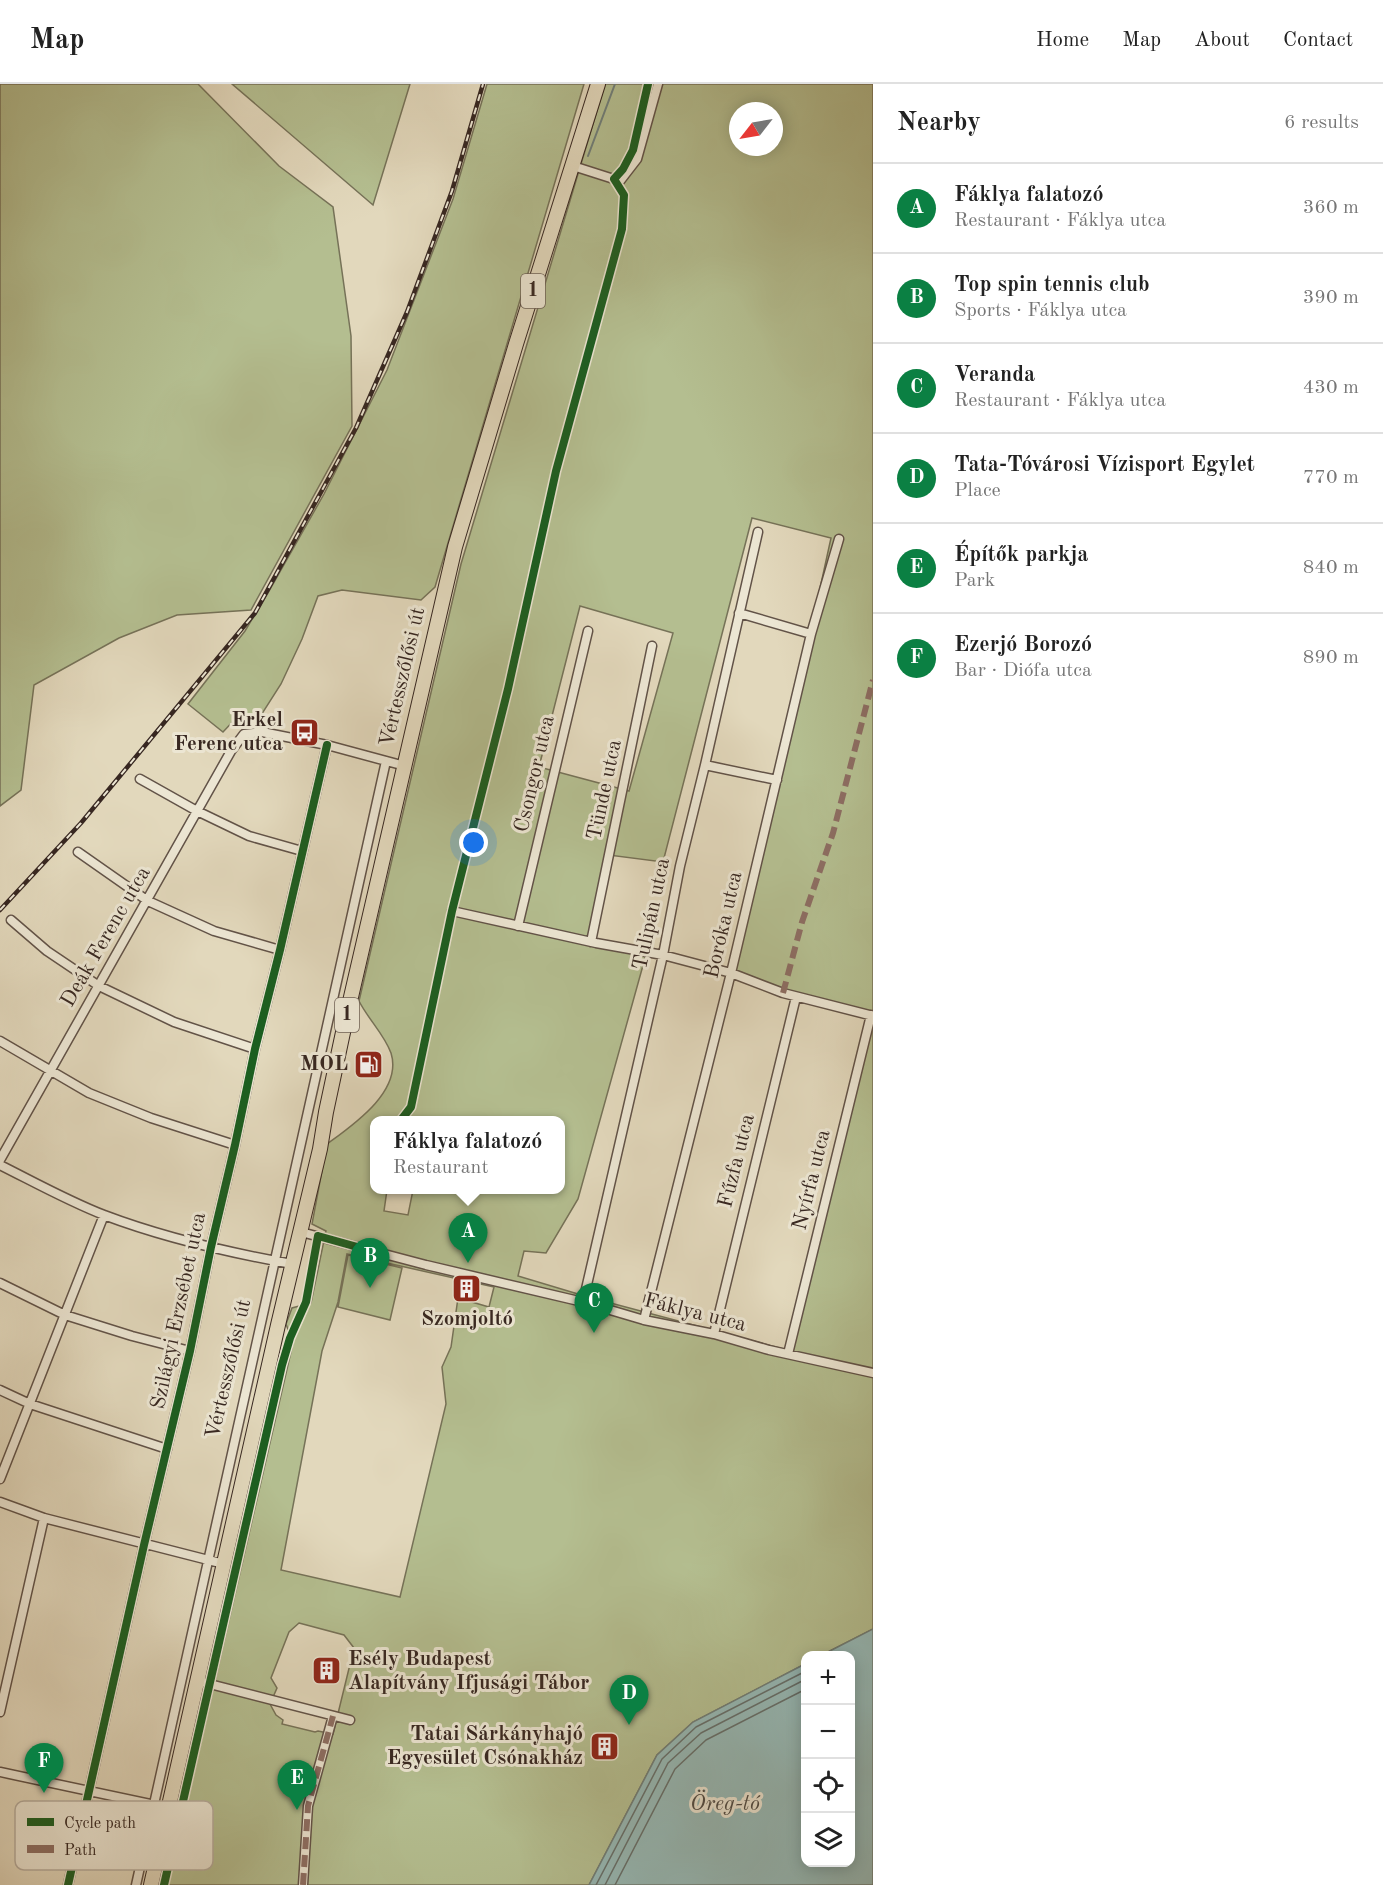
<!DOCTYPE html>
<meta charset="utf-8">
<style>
body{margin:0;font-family:"Old Standard TT",serif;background:#f2f2f2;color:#222}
.controls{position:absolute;right:18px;bottom:18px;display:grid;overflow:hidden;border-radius:12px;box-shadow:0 3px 15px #0003}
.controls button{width:54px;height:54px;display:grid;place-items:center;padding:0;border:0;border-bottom:2px solid #e0e0e0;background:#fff;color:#222;font:30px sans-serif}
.compass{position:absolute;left:729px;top:18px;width:54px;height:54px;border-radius:50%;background:#fff;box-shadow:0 3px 15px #0003;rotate:239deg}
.you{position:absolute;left:474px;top:759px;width:21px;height:21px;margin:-15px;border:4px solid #fff;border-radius:50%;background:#1a73e8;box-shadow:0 0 0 9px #1a73e833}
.badge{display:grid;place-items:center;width:39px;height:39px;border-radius:50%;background:#0b8043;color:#fff;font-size:20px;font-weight:700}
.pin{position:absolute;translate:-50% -50px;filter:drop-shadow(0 2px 3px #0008)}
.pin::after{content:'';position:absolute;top:32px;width:21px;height:18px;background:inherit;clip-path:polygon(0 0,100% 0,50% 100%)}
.popup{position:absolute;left:370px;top:1032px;width:195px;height:78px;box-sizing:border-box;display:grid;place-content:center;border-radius:12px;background:#fff;filter:drop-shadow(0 2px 4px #0005);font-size:20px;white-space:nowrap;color:#767676}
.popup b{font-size:22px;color:#222}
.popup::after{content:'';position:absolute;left:50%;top:100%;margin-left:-12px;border:12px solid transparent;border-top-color:#fff}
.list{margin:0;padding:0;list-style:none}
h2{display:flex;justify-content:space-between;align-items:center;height:78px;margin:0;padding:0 24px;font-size:26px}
h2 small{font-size:20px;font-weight:400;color:#767676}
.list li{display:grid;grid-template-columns:39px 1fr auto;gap:18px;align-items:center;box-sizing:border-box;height:90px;padding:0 24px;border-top:2px solid #e0e0e0}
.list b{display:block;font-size:22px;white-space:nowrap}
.list p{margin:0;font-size:20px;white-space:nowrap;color:#767676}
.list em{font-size:20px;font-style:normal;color:#767676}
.icon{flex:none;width:33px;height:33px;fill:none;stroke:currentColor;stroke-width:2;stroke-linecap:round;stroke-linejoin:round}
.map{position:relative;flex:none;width:873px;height:1801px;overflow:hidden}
header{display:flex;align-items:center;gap:36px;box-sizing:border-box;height:84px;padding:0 30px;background:#fff;border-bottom:2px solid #e0e0e0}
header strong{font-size:28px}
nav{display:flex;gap:33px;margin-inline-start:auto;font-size:21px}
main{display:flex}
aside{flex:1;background:#fff}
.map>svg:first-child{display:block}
.green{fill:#b4be90;stroke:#767258;stroke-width:1.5;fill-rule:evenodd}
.water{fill:#96b9b6;stroke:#707f7a;stroke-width:1.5}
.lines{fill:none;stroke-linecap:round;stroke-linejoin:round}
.shore{stroke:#66706c;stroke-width:1.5}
.stream{stroke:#707f7a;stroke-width:2}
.minor-casing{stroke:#625348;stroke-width:11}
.primary-casing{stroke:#372721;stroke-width:16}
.minor{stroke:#ece6d3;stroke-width:8}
.primary{stroke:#e2d8bc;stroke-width:14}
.rail-casing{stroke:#372721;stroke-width:4.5}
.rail{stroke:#ece6d3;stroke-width:2;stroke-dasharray:7;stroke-linecap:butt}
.quiet{stroke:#8d6e63;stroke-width:6;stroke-dasharray:12 6;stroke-linecap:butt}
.cycleway-casing{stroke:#ece6d3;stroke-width:11}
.cycleway{stroke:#1b5e20;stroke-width:8}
.labels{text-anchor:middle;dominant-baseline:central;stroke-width:6;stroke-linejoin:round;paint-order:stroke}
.shield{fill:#ece6d3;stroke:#6d6056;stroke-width:1.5}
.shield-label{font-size:20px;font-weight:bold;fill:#372721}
.street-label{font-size:21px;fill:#372721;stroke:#ece6d3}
.poi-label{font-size:21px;font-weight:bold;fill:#372721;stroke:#ece6d3;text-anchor:end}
.water-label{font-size:22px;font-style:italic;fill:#4f4c46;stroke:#ece6d3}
.key{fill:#ece6d3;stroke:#b6ad9e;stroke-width:1.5}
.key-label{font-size:16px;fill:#372721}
</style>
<header>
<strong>Map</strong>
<nav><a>Home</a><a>Map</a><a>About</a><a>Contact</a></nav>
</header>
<main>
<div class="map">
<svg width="873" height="1801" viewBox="0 0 873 1801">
<rect width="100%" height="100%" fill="#e2d8bc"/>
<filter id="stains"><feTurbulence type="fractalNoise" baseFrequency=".00333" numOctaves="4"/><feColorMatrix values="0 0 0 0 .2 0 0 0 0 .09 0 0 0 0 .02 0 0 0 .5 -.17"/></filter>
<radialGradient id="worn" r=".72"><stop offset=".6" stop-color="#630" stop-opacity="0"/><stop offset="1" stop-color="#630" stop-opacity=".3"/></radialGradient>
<path class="green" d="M0,0H198L279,82L333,123L351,252L352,342L251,526L177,531L119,554L34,601L21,706L0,722Z
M232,0H410L373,121Z
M487,0H584L435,503L421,516L342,506L318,512L302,555L281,600L258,636L238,632L223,648L188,620L245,547L269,507L324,410L387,286L453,115Z
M605,0H873V1545L822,1571L806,1572L805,1580L693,1638L657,1671L589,1801H168L293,1259L286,1240L292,1224L311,1219L326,1147L312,1140L327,1060C353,1041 403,1007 391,969C384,950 368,935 359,917L461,480ZM738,27H774V63H738ZM752,434L831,454L750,825L731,889L783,909L871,931L791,1267L588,1213L518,1192L524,1167L546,1169L578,1115L647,867L588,853L609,771L663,778ZM580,522L673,549L629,707L539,683ZM375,1036H561V1106H413L408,1131L384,1127L387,1106H375ZM347,1170L494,1203L489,1223L458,1214L451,1263L442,1283L446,1320L400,1513L281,1486L322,1267L338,1218ZM299,1539L344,1551L354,1564L333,1650L318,1647L315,1648L282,1640L283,1636L276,1631L270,1620L277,1604L271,1594L289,1548Z
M348,1171L402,1184L390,1236L338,1223Z"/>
<path class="water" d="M873,1545V1801H589L657,1671L693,1638L805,1580L806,1778H850V1572L822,1571Z"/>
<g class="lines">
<path class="shore" d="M596,1801L662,1675L696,1643L806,1587
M605,1801L668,1679L701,1649L806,1595
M615,1801L675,1685L706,1656L806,1605"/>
<path class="stream" d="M588,72L615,0"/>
<defs>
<path id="minor" d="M573,82L620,97L637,75L658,0
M739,529L811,550
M705,681L777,696
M140,695L197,727L249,752L302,767
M78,768L148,817L214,847L280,866
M452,827L596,859L663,871L731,889L783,909L873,932
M11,836L47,867L99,902L174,938L255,965
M518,842L588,547
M591,858L652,562
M0,957L89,1009L151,1034L235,1061
M0,1076L231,667L244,650L262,648L327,661L405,682
M0,1081C34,1098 68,1117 104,1131C162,1153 231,1169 292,1180
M301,1148L426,1181L583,1218L644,1236L714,1250L769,1266L873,1289
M0,1199L65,1231L132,1252L190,1267
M583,1218L663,871L680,782L705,681L758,448
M644,1236L731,889L811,550L839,455
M714,1250L796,913
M788,1270L871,931
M0,1306L30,1320L167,1365
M0,1395L104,1131
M0,1418L44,1434L224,1480
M198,1597L350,1636
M0,1628L44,1434
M0,1688L169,1724
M68,1801L144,1461L190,1267L211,1163L235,1061L255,965L280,866L327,661
M136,1801L386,677
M303,1801L308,1722L333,1632"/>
<path id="primary" d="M151,1801L278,1241L320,1065L326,1028L345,939L455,463L516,260L598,0"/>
</defs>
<use href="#minor" class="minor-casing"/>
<use href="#primary" class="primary-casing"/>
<use href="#minor" class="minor"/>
<use href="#primary" class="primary"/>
<defs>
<path id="rail" d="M0,826L81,739L255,529L356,344L407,228L452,107L483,0"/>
</defs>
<use href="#rail" class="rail-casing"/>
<use href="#rail" class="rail"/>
<path class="quiet" d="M783,909L802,838L833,749L873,596
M303,1801L308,1722L333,1632"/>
<defs>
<path id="cycleway" d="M401,1036L411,1023L452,827L508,605L556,387L622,145L624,111L614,95L623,85L633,66L648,0
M68,1801L144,1461L190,1267L211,1163L235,1061L255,965L280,866L327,661
M164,1801L282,1281L290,1254L306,1218L318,1152L361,1164L371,1165"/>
</defs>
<use href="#cycleway" class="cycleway-casing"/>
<use href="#cycleway" class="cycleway"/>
</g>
<defs>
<symbol id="bus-square" viewBox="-11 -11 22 22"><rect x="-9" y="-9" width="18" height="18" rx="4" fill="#8f2418" stroke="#ece6d3"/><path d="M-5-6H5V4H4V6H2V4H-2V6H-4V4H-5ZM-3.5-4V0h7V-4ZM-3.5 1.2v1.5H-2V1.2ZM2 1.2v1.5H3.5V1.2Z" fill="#fff"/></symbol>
<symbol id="fuel-square" viewBox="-11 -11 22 22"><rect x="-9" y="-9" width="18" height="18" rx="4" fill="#8f2418" stroke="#ece6d3"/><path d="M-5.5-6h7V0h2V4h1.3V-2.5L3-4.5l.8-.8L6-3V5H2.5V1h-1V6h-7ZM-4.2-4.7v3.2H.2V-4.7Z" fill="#fff"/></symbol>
<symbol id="building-square" viewBox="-11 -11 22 22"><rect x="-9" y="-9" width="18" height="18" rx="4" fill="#8f2418" stroke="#ece6d3"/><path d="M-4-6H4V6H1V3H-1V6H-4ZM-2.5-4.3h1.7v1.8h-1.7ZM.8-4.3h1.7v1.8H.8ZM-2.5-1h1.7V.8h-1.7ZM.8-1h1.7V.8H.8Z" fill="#fff"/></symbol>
</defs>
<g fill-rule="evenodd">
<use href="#bus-square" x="288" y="632" width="33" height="33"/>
<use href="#fuel-square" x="352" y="964" width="33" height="33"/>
<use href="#building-square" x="450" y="1188" width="33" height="33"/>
<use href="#building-square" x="310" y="1570" width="33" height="33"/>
<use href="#building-square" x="588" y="1646" width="33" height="33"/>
</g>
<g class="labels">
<g class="shield">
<rect x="521" y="190" width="24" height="34" rx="4.5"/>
<rect x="335" y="914" width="24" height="34" rx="4.5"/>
</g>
<g class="shield-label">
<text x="533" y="207">1</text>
<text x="347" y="931">1</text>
</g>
<g class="street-label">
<text transform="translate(403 593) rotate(-77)">Vértesszőlősi út</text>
<text transform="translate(535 690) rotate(-77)">Csongor utca</text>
<text transform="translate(605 706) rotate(-78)">Tünde utca</text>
<text transform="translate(652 830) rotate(-78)">Tulipán utca</text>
<text transform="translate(724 841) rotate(-77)">Boróka utca</text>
<text transform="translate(106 853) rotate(-60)">Deák Ferenc utca</text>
<text transform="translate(737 1077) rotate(-76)">Fűzfa utca</text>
<text transform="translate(812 1096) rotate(-76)">Nyírfa utca</text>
<text transform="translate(179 1227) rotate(-78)">Szilágyi Erzsébet utca</text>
<text transform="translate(695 1229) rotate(14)">Fáklya utca</text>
<text transform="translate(229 1285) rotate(-77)">Vértesszőlősi út</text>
</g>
<g class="poi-label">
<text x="283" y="636">Erkel<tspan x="283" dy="24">Ferenc utca</tspan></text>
<text x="348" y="980">MOL</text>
<text x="467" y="1235" text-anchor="middle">Szomjoltó</text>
<text x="348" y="1575" text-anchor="start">Esély Budapest<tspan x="348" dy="24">Alapítvány Ifjusági Tábor</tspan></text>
<text x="583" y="1650">Tatai Sárkányhajó<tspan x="583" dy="24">Egyesület Csónakház</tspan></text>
</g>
<g class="water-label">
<text x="725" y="1720">Öreg-tó</text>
</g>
</g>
<rect x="15" y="1717" width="198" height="69" rx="9" class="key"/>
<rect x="27" y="1734" width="27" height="8" fill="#1b5e20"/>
<rect x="27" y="1761" width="27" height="8" fill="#8d6e63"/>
<g class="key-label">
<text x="64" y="1744">Cycle path</text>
<text x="64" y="1771">Path</text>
</g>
<rect width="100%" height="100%" filter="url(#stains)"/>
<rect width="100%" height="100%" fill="url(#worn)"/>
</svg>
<div class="controls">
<button>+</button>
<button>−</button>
<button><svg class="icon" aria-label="locate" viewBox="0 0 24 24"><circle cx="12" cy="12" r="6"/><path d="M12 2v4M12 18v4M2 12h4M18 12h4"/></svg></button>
<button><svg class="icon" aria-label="layers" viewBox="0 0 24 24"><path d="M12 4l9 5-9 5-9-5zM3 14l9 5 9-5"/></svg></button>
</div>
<svg class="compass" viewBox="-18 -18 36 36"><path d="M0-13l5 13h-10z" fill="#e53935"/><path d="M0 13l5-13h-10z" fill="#767676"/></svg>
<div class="you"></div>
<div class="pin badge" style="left:468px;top:1179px">A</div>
<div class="popup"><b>Fáklya falatozó</b>Restaurant</div>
<div class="pin badge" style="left:370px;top:1204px">B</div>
<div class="pin badge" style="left:594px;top:1249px">C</div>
<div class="pin badge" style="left:629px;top:1641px">D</div>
<div class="pin badge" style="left:297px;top:1726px">E</div>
<div class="pin badge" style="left:44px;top:1709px">F</div>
</div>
<aside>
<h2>Nearby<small>6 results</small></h2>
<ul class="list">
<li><span class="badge">A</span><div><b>Fáklya falatozó</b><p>Restaurant · Fáklya utca</p></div><em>360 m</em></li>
<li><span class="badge">B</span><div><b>Top spin tennis club</b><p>Sports · Fáklya utca</p></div><em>390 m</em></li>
<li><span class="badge">C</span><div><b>Veranda</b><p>Restaurant · Fáklya utca</p></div><em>430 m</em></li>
<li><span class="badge">D</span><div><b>Tata-Tóvárosi Vízisport Egylet</b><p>Place</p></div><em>770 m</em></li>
<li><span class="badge">E</span><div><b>Építők parkja</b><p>Park</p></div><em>840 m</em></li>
<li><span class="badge">F</span><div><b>Ezerjó Borozó</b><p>Bar · Diófa utca</p></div><em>890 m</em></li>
</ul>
</aside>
</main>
